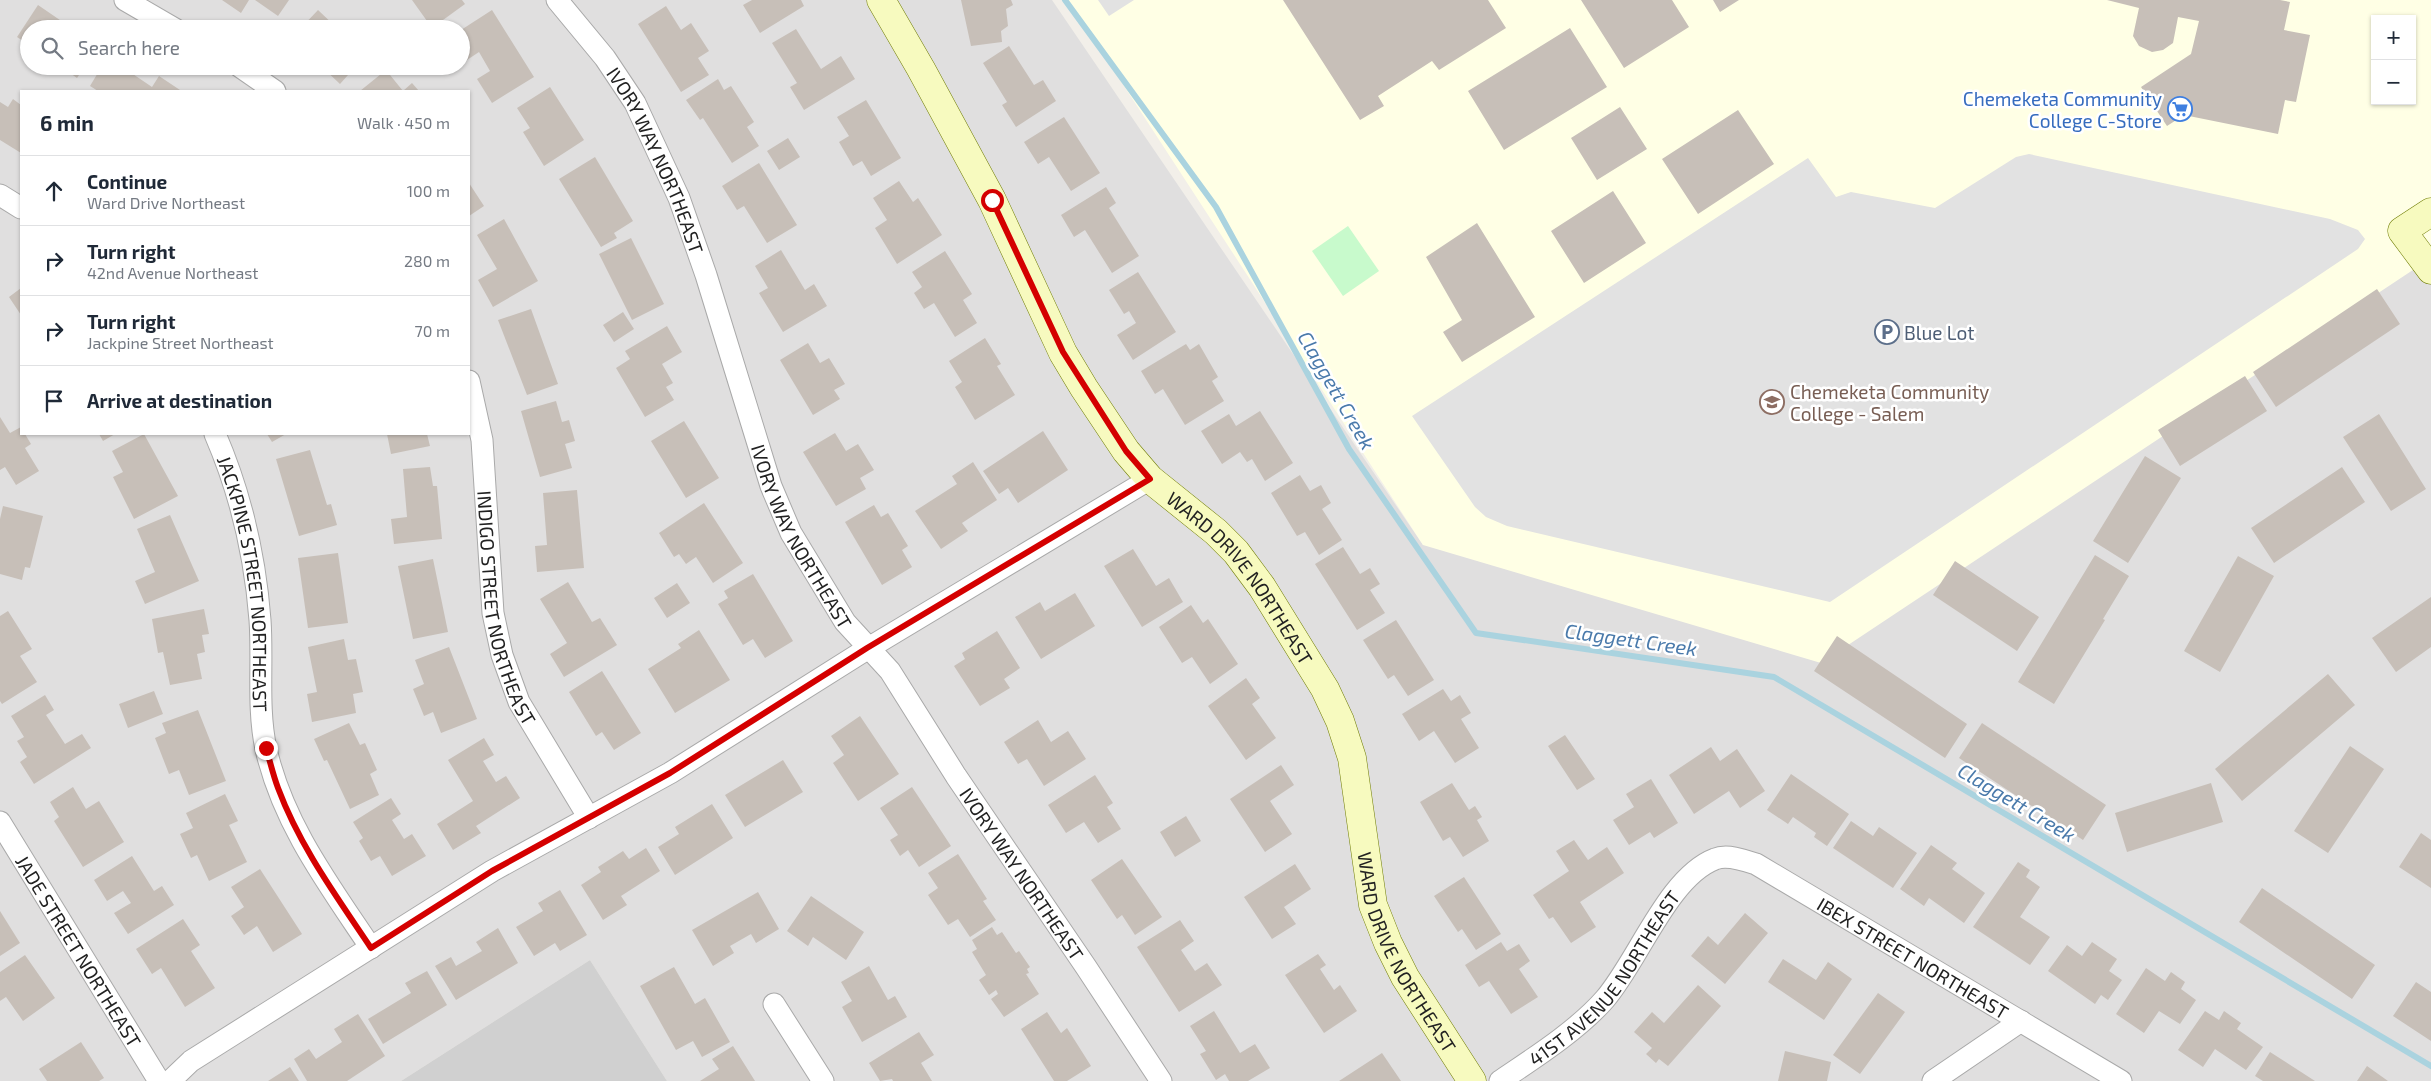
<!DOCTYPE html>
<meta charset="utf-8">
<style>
body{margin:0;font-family:"Exo 2",sans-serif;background:#f2f2f3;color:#1f2937}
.controls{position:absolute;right:15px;top:15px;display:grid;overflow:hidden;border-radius:0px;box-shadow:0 1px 4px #0004}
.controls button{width:45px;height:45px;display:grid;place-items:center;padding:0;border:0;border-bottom:1px solid #e0e1e3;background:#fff;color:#1f2937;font:25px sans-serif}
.stop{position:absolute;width:15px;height:15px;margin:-11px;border:4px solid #d40000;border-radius:50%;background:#fff}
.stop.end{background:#d40000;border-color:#fff;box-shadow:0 1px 5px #0008}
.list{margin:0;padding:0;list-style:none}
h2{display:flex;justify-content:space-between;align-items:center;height:65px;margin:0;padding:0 20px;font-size:21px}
h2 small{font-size:16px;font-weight:400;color:#747a83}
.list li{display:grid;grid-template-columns:32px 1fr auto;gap:15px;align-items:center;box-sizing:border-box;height:70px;padding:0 20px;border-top:1px solid #e0e1e3}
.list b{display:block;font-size:19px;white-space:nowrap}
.list p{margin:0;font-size:16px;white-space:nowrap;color:#747a83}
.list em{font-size:16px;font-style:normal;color:#747a83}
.icon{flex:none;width:28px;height:28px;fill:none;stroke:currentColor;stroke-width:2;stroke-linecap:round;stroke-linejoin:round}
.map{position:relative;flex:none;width:2431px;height:1081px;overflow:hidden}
.search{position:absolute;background:#fff;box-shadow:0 1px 4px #0004;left:20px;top:20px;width:450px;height:55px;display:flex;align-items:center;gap:12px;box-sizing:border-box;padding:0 18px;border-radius:28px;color:#747a83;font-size:19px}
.panel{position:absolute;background:#fff;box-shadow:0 1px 4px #0004;left:20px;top:90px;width:450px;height:345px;border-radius:0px}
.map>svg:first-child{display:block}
.residential{fill:#e0dfdf;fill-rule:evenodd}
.education{fill:#ffffe5;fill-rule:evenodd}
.religious{fill:#d0d0d0}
.park{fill:#c8facc}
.parking{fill:#e2e2e2}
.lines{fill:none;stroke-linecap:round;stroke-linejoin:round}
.stream{stroke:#aad3df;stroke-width:6}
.building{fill:#c7bfb8}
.street-casing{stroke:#a9a9a9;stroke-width:23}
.secondary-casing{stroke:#707d05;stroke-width:29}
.street{stroke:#fff;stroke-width:21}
.secondary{stroke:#f7fabf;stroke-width:28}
.route{stroke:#d40000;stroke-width:6}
.labels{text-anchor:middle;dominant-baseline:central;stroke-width:5;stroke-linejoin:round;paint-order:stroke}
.shop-label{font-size:19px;fill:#366cbe;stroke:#fff;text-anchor:end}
.street-label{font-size:19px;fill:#222;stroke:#fff}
.service-label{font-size:19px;fill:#4e5e75;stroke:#fff;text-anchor:start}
.education-label{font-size:19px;fill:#785e54;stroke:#fff;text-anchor:start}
.water-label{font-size:20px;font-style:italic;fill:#4a7aab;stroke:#fff}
</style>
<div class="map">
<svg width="2431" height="1081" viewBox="0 0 2431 1081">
<rect width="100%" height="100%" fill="#f2efe9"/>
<path class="residential" d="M0,0H1052L1423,545L2431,258V1081H667L590,960L401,1081H0ZM29,29H461V66H29ZM21,91H469V434H21Z"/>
<path class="education" d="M1068,0H2431V258L1821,663L1423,545ZM2375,19H2412V101H2375Z"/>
<path class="religious" d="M590,960L667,1081H401Z"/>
<path class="park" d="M1348,226L1379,271L1343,296L1312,251Z"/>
<path class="parking" d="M1098,0H1134L1109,16Z
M2029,154L2330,219L2358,230L2365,239L2358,249L1830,602L1507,526L1486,517L1475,507L1412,416L1808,158L1836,197L1851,192L1935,208L2016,157Z"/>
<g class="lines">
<path class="stream" d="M1065,0L1216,207L1349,449L1476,633L1774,677L2431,1066"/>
</g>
<path class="building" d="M222,0H249L241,13Z
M255,0H289L278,16Z
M412,0H462L465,4L432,28Z
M752,0H801L804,6L760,33L743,5Z
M961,0H1011L1013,5L1006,9L1008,26L1001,31L1002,42L971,46Z
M1283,0H1488L1506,28L1439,70L1432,61L1378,96L1384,106L1360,120Z
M1581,0H1672L1689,27L1624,68Z
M1713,0H1739L1720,12Z
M2107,0H2280L2290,2L2284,30L2310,35L2296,102L2285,100L2278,134L2184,115L2167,126L2141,87L2191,54L2199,21L2178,17L2173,43L2163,50L2152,52L2139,46L2133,36L2139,8Z
M38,5L73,29H29V45L17,37Z
M666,6L681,30L691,23L709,51L698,58L709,75L681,92L638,24Z
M318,10L337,28L343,21L352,29H300Z
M492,10L534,77L492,103L477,79L490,71L479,52L467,60L461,51V30Z
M1570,28L1607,87L1504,150L1468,91Z
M796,29L821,69L841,56L855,79L804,110L790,87L797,83L772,43Z
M1009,46L1034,85L1043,80L1056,101L1016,127L1002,105L1007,102L983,63Z
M60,66H85L77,78Z
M102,66H121L152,87L159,76L180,90L98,91L90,86Z
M321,66H356L340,84Z
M386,70L403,91L412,83L419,91H360Z
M718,79L724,90L731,86L754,122L747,127L759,146L732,163L703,118L700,120L686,100Z
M550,87L584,140L544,166L523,132L530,128L517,108Z
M13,99L21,105V153L0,140V102L8,107Z
M866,100L901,158L871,176L862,161L853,166L839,142L849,136L837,117Z
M1620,107L1647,149L1597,180L1571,138Z
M1738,110L1774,164L1698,214L1662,159Z
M1064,117L1100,173L1071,191L1049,157L1038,164L1024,142Z
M788,138L800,157L779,170L767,151Z
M595,157L633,221L614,233L617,238L601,247L559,179Z
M759,163L797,225L767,243L744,206L737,210L722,186Z
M899,181L913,202L918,198L942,235L897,264L875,228L887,220L873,198Z
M469,183L484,206L469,216Z
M1106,187L1116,203L1109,208L1139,256L1112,273L1085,230L1074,237L1061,215Z
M1613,191L1646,243L1584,283L1551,231Z
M504,219L538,281L493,307L478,280L497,269L477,235Z
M1477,223L1535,317L1462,362L1443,332L1462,320L1426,257Z
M631,238L664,304L632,320L599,254Z
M781,250L805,290L814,284L827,306L783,332L759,293L768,288L755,266Z
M945,251L972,294L963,300L977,323L955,337L934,303L924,309L914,293L922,287L912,272Z
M1138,272L1176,332L1133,360L1117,335L1136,323L1129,311L1124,314L1109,290Z
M21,288V315L9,297Z
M2377,289L2400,324L2276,407L2253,372Z
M531,309L558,384L527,395L498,320Z
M623,312L634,329L614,342L603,325Z
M667,326L682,352L662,364L673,383L666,387L674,400L645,417L616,368L630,359L625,351Z
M985,338L1001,364L997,366L1015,395L975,420L955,387L962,382L949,361Z
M808,343L820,363L829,358L845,384L834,390L840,399L813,415L780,360Z
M1186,344L1190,350L1199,344L1218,377L1212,381L1224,401L1185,425L1163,389L1155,394L1141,371Z
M2245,376L2267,411L2180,466L2158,430Z
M556,401L562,422L569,420L575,441L565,444L572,468L540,477L521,411Z
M1260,411L1293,463L1265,481L1252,459L1247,462L1240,452L1222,464L1201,431L1229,414L1236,426Z
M2379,414L2426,489L2391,511L2343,437Z
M0,417L10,433L21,427V434H25L31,444L25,448L39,471L16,485L5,467L0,470Z
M684,421L719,478L686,498L651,441Z
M1043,431L1068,470L1018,503L1008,488L999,494L983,471Z
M835,433L846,451L858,444L874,470L860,478L866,489L836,506L803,452Z
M99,434H115L103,441Z
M144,434L178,496L134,519L113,477L123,472L112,451Z
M267,434H286L272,442Z
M387,434H427L430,446L391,454Z
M310,450L327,505L331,504L337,525L299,536L276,459Z
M2145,456L2181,478L2128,563L2093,541Z
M973,462L997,500L962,523L968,531L941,549L915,511L957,484L952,476Z
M430,467L433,486H437L442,539L394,544L391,519L407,517L403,469Z
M2342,467L2365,502L2274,563L2251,528Z
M1300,475L1310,491L1321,485L1331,503L1322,509L1342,540L1319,555L1305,532L1297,536L1271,493Z
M577,490L584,568L537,572L535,546L547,545L543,493Z
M704,503L743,563L713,583L696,557L686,564L679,554L674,557L659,533Z
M874,505L881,517L888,513L908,546L902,550L912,567L882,585L845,522Z
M3,506L43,516L30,568L25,567L22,580L0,574V519Z
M170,515L199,581L145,604L135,581L155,572L137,529Z
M1343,547L1360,574L1370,568L1380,584L1370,590L1385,613L1357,630L1315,564Z
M1133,549L1156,586L1169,578L1183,602L1142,627L1104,566Z
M338,553L348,623L308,628L298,558Z
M2095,555L2129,576L2103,619L2105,620L2054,704L2018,682Z
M2238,556L2274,576L2220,672L2184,651Z
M433,559L448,632L413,639L398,566Z
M1955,561L2039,617L2017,651L1933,595Z
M753,574L793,641L765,658L753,639L743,645L718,604L728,598L724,591Z
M568,582L592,622L600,618L617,645L564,677L550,654L567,643L540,599Z
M677,583L690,603L667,618L654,598Z
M1075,593L1095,626L1041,659L1015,617L1040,602L1045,611Z
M2431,597V647L2396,672L2372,638Z
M1191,605L1203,623L1208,619L1238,664L1210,684L1192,657L1182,663L1159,627Z
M204,609L209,634L202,635L205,652L197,654L202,679L170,685L163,652L158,653L152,619Z
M8,611L32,649L20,656L37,682L2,704L0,701V616Z
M1396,620L1434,680L1408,696L1394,675L1388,679L1363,640Z
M699,630L730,680L675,713L648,669L681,648L678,644Z
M997,631L1020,668L1004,679L1010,688L980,706L954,666L965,659L962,653Z
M1837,636L1967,724L1945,758L1814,671Z
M344,639L348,660L356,659L363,692L353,694L356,713L312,722L307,694L317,692L308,647Z
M449,647L477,719L441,733L433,712L424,716L413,689L424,684L415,660Z
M602,671L641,733L614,750L602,732L596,736L569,692Z
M2328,674L2355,705L2242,801L2215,769Z
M1246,678L1260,698L1252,704L1276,738L1246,760L1208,706Z
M1443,689L1451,701L1460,695L1471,713L1461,719L1479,748L1455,763L1434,731L1419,741L1402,714Z
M154,691L163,714L128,728L119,704Z
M45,695L54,710L46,715L65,744L82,734L91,748L34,784L20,762L27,757L17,741L24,737L11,716Z
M198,710L226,781L189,795L179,770L169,774L155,738L166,733L162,723Z
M860,716L899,774L858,801L833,763L844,755L831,736Z
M1038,720L1051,742L1068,731L1086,759L1044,786L1027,759L1018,764L1004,742Z
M349,723L360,745L365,743L377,770L370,774L379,795L350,809L327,760L324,761L314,739Z
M1982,723L2106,805L2083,840L1959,758Z
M1565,735L1595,779L1577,790L1548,746Z
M484,738L494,755L483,761L496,782L506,776L520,798L476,826L481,833L453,850L437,824L473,801L448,760Z
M2350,746L2384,769L2328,853L2294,831Z
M1711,747L1720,761L1737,749L1765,791L1740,808L1729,791L1694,814L1669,775Z
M783,760L803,792L745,827L725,795Z
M1281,765L1294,785L1270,801L1292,834L1265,852L1230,799Z
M1791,774L1849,814L1827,846L1814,837L1816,833L1793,817L1788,824L1767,810Z
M1095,775L1113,803L1107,807L1121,829L1098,843L1084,822L1066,833L1048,805Z
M1651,779L1678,823L1654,838L1650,832L1629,845L1613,820L1634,807L1626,794Z
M1452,783L1469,810L1475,806L1482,817L1477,820L1489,841L1463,857L1450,837L1443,841L1420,802Z
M2211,783L2223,822L2127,852L2115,813Z
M73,787L86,809L99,801L124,842L83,867L54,821L59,817L50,802Z
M912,787L951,846L919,867L908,850L900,856L890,840L898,835L880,808Z
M225,794L238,821L229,825L247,862L209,881L197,855L191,858L180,834L193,828L186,813Z
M391,798L401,814L392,820L404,839L412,834L426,856L392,876L380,856L371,861L359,841L363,838L353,822Z
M712,804L733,838L675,875L658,847L679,834L675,827Z
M1186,816L1201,841L1175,857L1160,832Z
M1851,821L1873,836L1879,827L1917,853L1893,888L1833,848Z
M2421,833L2431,840V888L2399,867Z
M1574,840L1588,860L1607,847L1624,873L1580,902L1596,927L1571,943L1553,917L1549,919L1533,895L1569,871L1556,851Z
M1931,845L1957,863L1952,869L1985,893L1964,923L1929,898L1924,906L1900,889Z
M646,848L660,871L621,896L627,905L603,920L581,885L601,872L598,867L623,851L629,859Z
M958,854L987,899L983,901L996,920L970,937L958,919L948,925L928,895L938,888L928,873Z
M132,856L154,891L162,886L174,905L128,934L114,913L131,903L123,891L107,901L94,880Z
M1122,859L1162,917L1135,935L1122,915L1117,919L1091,880Z
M2018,862L2030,870L2026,877L2040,887L2020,917L2050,937L2030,965L1973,927Z
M1295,864L1311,889L1284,907L1296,924L1272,939L1244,897Z
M260,869L302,934L273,952L257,926L244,935L231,916L244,907L231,887Z
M1464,877L1501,934L1476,950L1462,929L1458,932L1434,896Z
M2262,888L2375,965L2352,999L2239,922Z
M560,890L587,935L560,951L555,943L534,956L516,927L543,911L538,903Z
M758,892L779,929L756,943L751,934L730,946L734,953L713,966L692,930Z
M811,896L864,932L846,960L813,937L808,946L787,931Z
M0,911L20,943L0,956Z
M1745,913L1768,933L1725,984L1691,956L1708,936L1718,945Z
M183,919L200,945L191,951L215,988L185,1007L161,968L152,974L136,949Z
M1180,920L1194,941L1181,950L1195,971L1207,963L1222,985L1179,1012L1137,947Z
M992,927L997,935L1002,932L1016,953L1019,951L1030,967L1027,969L1029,973L1026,974L1039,994L1004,1017L991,999L998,994L996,990L989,995L979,980L986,975L972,952L977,949L972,940Z
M498,928L518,963L456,1000L435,966L451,957L456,966L482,951L476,942Z
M1501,942L1507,951L1519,944L1530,961L1519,969L1538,997L1511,1014L1489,981L1479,987L1465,965Z
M2092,942L2117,959L2109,971L2122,980L2108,1000L2101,995L2095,1004L2048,971L2067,945L2082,956Z
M1318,954L1326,965L1320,969L1334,990L1340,985L1357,1011L1324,1033L1285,975Z
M25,955L55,998L23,1021L6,997L0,1001V972Z
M1783,959L1816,980L1828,962L1852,979L1824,1020L1768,982Z
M869,966L888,1000L895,996L907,1017L862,1042L842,1007L852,1001L841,982Z
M674,967L695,1004L705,998L730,1042L702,1057L693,1041L676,1050L640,986Z
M2146,968L2165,981L2171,972L2185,982L2181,989L2196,1000L2180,1024L2159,1011L2144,1033L2116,1014Z
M427,971L447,1005L383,1044L368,1019L411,993L405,983Z
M2416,982L2431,992V1041L2393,1016Z
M1698,985L1721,1006L1668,1066L1659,1059L1656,1063L1646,1054L1652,1048L1634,1032L1652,1012L1664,1023Z
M1878,993L1905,1012L1860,1074L1833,1055Z
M1214,1011L1240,1053L1255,1044L1270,1068L1248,1081H1229L1225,1074L1216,1080L1200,1054L1206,1051L1190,1026Z
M2205,1011L2219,1020L2224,1011L2241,1023L2237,1029L2263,1047L2246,1070L2215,1049L2203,1067L2178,1050Z
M1047,1012L1061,1033L1067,1028L1091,1066L1067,1081H1054L1021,1029Z
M358,1014L385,1056L347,1081H307L294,1059L309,1049L316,1059L342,1042L334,1029Z
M919,1032L934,1055L921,1063L932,1081H893L892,1079L880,1081L869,1063Z
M81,1042L104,1078L99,1081H47L39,1069Z
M733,1046L755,1081H700L719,1069L712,1059Z
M1785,1051L1831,1062L1827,1081H1778Z
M2270,1052L2315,1081H2263L2255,1076Z
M1382,1053L1401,1081H1339Z
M2367,1066L2388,1081H2357Z
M290,1067L299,1081H268Z"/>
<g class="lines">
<defs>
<g id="street">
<path d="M125,0L175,29"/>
<path id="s1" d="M557,0L605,58L635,103L679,198L706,275L771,486L791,533L845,622L890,671L956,776L1086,967L1161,1081"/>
<path d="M239,66L275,91"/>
<path d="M0,195L21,208"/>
<path id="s2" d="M469,381L482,440L493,613L502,655L519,702L589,818"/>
<path id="s3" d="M215,434C241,494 255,555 260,620C263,663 257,707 266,749C283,824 329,885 371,948"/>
<path id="s4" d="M0,822L159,1081"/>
<path d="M774,1004L823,1081"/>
<path d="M170,1081L191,1061L492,871L670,773L867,649L1150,479"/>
<path id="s5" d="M1500,1081C1534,1058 1578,1030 1605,999C1638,961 1668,877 1715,859C1727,854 1744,860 1756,864L2121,1081"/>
<path d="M1933,1081L2021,1021"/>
</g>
<g id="secondary">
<path id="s6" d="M881,0L921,69L992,200L1063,353L1084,388L1126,451L1150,479L1216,532L1236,552L1262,587L1325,689L1340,721L1352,758L1373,905L1388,943L1405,977L1472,1081"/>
<path d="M2431,212L2402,231L2431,270"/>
</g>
</defs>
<use href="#street" class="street-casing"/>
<use href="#secondary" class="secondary-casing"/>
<use href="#street" class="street"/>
<use href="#secondary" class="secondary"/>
</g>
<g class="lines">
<path class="route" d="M266,748C270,761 273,775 278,788C300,847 337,897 371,948L492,871L670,773L867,648L1150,479L1126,451L1063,352L992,200"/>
</g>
<defs>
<symbol id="supermarket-ring" viewBox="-11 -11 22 22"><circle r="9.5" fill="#fff" stroke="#3f7fe0" stroke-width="1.5"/><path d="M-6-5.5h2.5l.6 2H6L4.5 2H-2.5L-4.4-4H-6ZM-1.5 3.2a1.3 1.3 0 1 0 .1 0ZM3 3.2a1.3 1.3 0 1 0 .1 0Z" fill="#3f7fe0"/></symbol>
<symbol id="parking-ring" viewBox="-11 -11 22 22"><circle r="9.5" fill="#fff" stroke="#5c6f8a" stroke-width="1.5"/><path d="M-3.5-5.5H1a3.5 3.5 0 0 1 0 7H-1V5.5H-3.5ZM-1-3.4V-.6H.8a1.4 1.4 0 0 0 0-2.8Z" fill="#5c6f8a"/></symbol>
<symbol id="university-ring" viewBox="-11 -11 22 22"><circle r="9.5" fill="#fff" stroke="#8d6e63" stroke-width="1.5"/><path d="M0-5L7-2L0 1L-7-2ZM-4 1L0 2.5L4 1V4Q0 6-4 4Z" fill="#8d6e63"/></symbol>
</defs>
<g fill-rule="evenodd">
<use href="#supermarket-ring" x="2166" y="95" width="28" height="28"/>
<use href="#parking-ring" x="1873" y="318" width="28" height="28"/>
<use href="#university-ring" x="1758" y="388" width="28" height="28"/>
</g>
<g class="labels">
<g class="shop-label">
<text x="2162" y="98">Chemeketa Community<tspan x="2162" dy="22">College C-Store</tspan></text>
</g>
<g class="street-label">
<text stroke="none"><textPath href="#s1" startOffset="190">IVORY WAY NORTHEAST</textPath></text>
<text stroke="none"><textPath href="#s1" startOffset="595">IVORY WAY NORTHEAST</textPath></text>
<text stroke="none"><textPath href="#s6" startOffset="686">WARD DRIVE NORTHEAST</textPath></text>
<text stroke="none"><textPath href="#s3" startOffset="154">JACKPINE STREET NORTHEAST</textPath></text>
<text stroke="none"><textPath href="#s2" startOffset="231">INDIGO STREET NORTHEAST</textPath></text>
<text stroke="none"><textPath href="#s1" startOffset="1000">IVORY WAY NORTHEAST</textPath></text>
<text stroke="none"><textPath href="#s6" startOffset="1106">WARD DRIVE NORTHEAST</textPath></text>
<text stroke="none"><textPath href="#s4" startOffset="151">JADE STREET NORTHEAST</textPath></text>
<text stroke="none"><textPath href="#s5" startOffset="539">IBEX STREET NORTHEAST</textPath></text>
<text stroke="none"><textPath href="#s5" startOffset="149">41ST AVENUE NORTHEAST</textPath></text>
</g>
<g class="service-label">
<text x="1904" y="332">Blue Lot</text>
</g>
<g class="education-label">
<text x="1790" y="391">Chemeketa Community<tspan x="1790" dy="22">College - Salem</tspan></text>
</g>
<g class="water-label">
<text transform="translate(1337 390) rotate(60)">Claggett Creek</text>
<text transform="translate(1631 639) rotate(8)">Claggett Creek</text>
<text transform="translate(2017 802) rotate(31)">Claggett Creek</text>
</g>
</g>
</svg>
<div class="controls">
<button>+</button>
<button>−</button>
</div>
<div class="stop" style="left:992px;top:200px"></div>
<div class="stop end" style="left:266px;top:748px"></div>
<div class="search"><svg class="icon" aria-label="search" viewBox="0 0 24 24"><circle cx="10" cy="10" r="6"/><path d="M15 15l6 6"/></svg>Search here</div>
<section class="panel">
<h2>6 min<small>Walk · 450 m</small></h2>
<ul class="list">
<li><svg class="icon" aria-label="ahead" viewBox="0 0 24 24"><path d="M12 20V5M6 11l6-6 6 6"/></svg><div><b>Continue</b><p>Ward Drive Northeast</p></div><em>100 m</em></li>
<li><svg class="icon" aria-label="right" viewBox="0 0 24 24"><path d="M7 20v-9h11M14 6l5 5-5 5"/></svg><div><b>Turn right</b><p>42nd Avenue Northeast</p></div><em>280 m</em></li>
<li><svg class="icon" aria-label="right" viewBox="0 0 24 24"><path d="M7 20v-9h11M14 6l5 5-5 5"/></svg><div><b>Turn right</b><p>Jackpine Street Northeast</p></div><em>70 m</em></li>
<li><svg class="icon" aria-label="arrive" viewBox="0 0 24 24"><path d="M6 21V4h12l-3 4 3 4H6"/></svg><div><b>Arrive at destination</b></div></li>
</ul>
</section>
</div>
